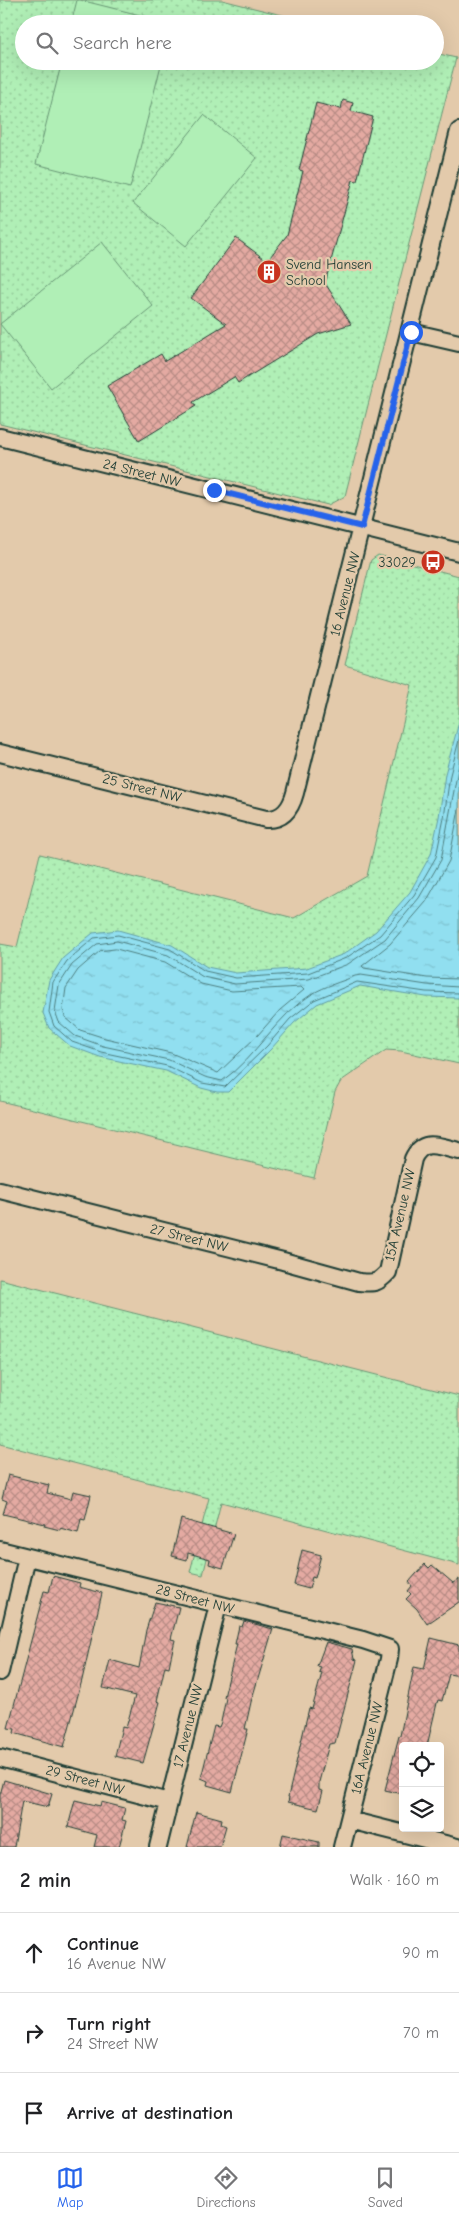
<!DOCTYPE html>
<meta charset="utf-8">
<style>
body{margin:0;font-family:"Comic Neue",sans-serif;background:#f2f2f2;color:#202124}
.controls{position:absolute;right:15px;bottom:15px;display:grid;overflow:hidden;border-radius:5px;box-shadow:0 5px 20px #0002}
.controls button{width:45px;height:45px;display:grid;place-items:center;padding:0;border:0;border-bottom:1px solid #e0e0e0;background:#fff;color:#202124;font:25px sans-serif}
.stop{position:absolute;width:15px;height:15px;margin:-11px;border:4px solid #2563eb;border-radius:50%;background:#fff}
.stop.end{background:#2563eb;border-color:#fff;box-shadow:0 1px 5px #0008}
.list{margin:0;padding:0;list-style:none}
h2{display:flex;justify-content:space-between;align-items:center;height:65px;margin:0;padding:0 20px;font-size:21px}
h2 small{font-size:16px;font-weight:400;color:#757577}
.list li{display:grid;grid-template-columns:32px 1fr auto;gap:15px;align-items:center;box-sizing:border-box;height:80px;padding:0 20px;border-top:1px solid #e0e0e0}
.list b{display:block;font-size:19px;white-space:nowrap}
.list p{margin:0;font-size:16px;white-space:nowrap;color:#757577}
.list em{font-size:16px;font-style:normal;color:#757577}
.icon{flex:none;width:28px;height:28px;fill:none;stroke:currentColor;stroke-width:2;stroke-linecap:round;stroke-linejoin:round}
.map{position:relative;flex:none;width:459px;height:1847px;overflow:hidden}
.search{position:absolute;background:#fff;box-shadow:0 5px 20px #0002;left:15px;right:15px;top:15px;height:55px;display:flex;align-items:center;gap:12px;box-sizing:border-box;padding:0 18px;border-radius:28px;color:#757577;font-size:19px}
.sheet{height:305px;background:#fff}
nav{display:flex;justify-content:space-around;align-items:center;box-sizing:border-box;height:70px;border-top:1px solid #e0e0e0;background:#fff;font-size:14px;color:#757577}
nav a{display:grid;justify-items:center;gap:2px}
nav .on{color:#2563eb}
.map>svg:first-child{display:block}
.park{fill:url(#park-dots);stroke:#689675}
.pitch{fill:#b0efb6;stroke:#689675}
.water{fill:url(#water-ripples);stroke:#639ea5}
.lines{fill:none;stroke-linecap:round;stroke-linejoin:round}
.shore{stroke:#4d7e7f;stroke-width:1}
.building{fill:url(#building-cross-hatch);stroke:#1f3d34}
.minor-casing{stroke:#1f3d34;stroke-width:20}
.minor{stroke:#e3caab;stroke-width:16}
.route{stroke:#2563eb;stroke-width:6}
.labels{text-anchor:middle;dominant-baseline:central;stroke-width:4.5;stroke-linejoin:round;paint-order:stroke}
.poi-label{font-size:14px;fill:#1f3d34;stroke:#e3caab;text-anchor:start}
.street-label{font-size:14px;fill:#1f3d34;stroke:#e3caab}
</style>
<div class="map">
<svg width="459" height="1847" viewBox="0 0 459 1847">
<defs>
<pattern id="park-dots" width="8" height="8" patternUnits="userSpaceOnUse" patternTransform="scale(1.25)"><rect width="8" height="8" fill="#b0efb6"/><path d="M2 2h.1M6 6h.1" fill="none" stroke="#97ce9d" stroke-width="1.8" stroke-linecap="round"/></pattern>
<pattern id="water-ripples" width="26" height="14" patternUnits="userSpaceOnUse" patternTransform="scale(1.25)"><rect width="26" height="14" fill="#91dff0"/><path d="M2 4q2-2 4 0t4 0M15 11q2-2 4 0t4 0" fill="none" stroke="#7dc0ce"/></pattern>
<pattern id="building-cross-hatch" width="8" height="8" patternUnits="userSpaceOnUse" patternTransform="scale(1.25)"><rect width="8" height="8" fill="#e4aaa2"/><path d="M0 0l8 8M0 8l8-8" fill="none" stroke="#b88c85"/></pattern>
</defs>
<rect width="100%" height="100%" fill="#e3caab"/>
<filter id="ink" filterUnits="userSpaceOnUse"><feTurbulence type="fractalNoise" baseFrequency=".02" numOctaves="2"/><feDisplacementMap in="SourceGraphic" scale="10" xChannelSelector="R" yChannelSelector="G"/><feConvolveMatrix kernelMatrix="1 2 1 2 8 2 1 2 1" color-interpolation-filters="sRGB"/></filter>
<g filter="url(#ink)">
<path class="park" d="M0,0H222L318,24H24V61H435V53L456,58L345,496L328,505L0,424Z
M378,555L459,576V1064L401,1051L386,1050L341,1081L335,1092L314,1178L0,1101V944L17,947L40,854L294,918L367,876L412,685L345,665L371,560Z
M0,1279L459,1396V1565L221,1502L203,1575L190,1572L209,1498L0,1444Z"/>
<path class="pitch" d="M77,0H80L172,23L71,24Z
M62,61H162L130,188L36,164Z
M204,115L257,158L186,246L133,203Z
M102,242L153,306L51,388L0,324Z"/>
<path class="water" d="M459,722V998L426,997L360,986L317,1004L294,1023L271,1049L228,1092H217L201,1088L166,1071L100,1057L70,1046L49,1028L43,1013L49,980L63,958L93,933L118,930L172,945L207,967L236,973L307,968L344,954L376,931L410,892L431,854L439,817L445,774Z"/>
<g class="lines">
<path class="shore" d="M459,740L450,775L444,818L436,857L414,895L380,935L346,958L308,973L236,978L205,971L170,949L118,935L94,938L67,961L53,982L49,1012L54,1026L72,1042L101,1052L167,1066L202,1083L225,1087L267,1046L290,1019L314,1000L357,982L426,992L459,993
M459,764L441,860L419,898L385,939L348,964L309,979L235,984L203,977L168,955L117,941L97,944L72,965L59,985L55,1011L59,1022L75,1036L103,1046L169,1060L205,1077L222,1081C256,1057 276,1016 312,994C325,986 341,982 355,976L361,975L427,985L459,987
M459,809L449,861L426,902L390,944L362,966L364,968L427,978L459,979
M116,949L165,962L201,984L232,991L301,987L304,990L280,1010L257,1036L218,1073L171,1053L105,1038L80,1030L65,1017L63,1010L66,988L78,970L100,951Z"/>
</g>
<path class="building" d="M343,100L353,103L351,111L373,117L357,181L353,180L325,283L351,324L318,334L238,383L234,377L193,402L196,406L139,441L107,386L161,354L165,361L226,324L191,298L236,238L267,261L287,235L303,171L299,170L316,103L341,109Z
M8,1475L49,1485L47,1493L71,1499L73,1491L91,1495L85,1520L81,1519L78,1533L60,1528V1530L44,1526L45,1524L3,1514L7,1501L2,1499Z
M181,1519L234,1534L223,1568L209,1564L210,1559L188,1553L187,1560L172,1556Z
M302,1550L321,1555L315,1578L312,1577L309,1589L294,1585Z
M425,1564L429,1568L432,1565L453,1583L459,1579V1602L427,1624L417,1609L406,1599L411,1594L408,1591L412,1586L409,1582Z
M53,1576L80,1583L79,1587L102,1593L82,1680L64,1747L14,1733L15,1729L8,1728L44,1591L49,1592Z
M155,1602L179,1607L171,1639L175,1640L171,1657L169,1667L165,1666L157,1701L160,1702L143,1763L115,1756L122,1727L126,1728L135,1696L103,1688L110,1660L139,1668L146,1630Z
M244,1621L273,1629L251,1702L245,1729H248L232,1792L207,1785L208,1781L201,1778L214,1726L219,1727L221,1722L226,1698L224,1697L237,1644H235L239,1626L242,1627Z
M431,1638L459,1645V1676L449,1674L442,1701L438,1700L437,1703L427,1746H403V1794L385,1790L399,1736H400L414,1667L424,1669Z
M326,1642L352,1649L354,1659L357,1660L335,1743L329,1744L319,1782V1790L323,1791L318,1809L288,1802L289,1797H288L309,1708L312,1709L322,1673L319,1672L321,1667L317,1666Z
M4,1780L52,1794L48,1807L22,1801L14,1847H0V1795Z
M75,1800L100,1806L101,1802L125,1808L122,1820L126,1821L119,1847H94L97,1835L68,1827Z
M196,1812L222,1819L221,1824L226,1826L220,1847H187Z
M283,1834L319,1842V1847H280Z"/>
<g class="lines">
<defs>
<path id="minor" d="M411,332L459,343
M0,437L459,552
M0,753L266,819C283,820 291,808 295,793L459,131
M0,1190L283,1261L359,1282C374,1283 377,1284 388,1272L413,1159C423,1137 440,1147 459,1151
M0,1550L363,1640L390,1649L389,1659L342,1847
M0,1672L27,1557
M0,1758L169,1802
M349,1820L457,1847
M158,1847L218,1605"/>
</defs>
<use href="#minor" class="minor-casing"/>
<use href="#minor" class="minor"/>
</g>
</g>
<g class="lines" filter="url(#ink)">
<path class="route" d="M214,490L362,527L411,332"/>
</g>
<defs>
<symbol id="building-disc" viewBox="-11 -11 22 22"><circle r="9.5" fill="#c8321e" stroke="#e3caab"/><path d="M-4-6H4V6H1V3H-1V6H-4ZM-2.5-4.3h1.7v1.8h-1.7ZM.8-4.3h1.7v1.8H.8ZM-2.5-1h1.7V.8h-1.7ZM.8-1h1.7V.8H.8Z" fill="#fff"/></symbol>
<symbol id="bus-disc" viewBox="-11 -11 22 22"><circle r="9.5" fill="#c8321e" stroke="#e3caab"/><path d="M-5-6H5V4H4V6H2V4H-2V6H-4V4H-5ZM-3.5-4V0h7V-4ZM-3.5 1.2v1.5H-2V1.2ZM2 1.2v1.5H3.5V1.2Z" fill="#fff"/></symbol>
</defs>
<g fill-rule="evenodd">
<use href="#building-disc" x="255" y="258" width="28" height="28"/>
<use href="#bus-disc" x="419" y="548" width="28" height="28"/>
</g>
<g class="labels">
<g class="poi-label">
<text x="286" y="264">Svend Hansen<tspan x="286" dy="16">School</tspan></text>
<text x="416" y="562" text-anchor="end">33029</text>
</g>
<g class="street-label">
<text transform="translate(142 473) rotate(14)">24 Street NW</text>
<text transform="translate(345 594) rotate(-76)">16 Avenue NW</text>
<text transform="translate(142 788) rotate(14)">25 Street NW</text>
<text transform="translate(400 1215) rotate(-77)">15A Avenue NW</text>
<text transform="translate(189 1238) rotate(14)">27 Street NW</text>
<text transform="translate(195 1599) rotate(15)">28 Street NW</text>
<text transform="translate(188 1726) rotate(-76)">17 Avenue NW</text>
<text transform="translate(367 1748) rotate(-76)">16A Avenue NW</text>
<text transform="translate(85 1780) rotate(15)">29 Street NW</text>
</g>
</g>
</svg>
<div class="controls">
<button><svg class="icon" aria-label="locate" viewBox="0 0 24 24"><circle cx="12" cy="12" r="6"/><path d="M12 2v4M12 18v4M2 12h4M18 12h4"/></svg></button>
<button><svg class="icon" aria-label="layers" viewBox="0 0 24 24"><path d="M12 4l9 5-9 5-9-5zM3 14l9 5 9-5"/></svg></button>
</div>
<div class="stop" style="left:411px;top:332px"></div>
<div class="stop end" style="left:214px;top:490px"></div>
<div class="search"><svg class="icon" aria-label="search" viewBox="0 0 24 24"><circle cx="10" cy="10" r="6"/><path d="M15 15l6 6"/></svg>Search here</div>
</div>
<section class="sheet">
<h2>2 min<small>Walk · 160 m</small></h2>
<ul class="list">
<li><svg class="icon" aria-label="ahead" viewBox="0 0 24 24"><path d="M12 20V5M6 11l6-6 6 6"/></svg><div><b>Continue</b><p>16 Avenue NW</p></div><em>90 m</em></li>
<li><svg class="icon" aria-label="right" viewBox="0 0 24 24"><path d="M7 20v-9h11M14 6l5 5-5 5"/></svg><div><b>Turn right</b><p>24 Street NW</p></div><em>70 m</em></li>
<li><svg class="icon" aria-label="arrive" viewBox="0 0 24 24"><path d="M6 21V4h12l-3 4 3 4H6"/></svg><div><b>Arrive at destination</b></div></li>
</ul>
</section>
<nav>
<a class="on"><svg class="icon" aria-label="map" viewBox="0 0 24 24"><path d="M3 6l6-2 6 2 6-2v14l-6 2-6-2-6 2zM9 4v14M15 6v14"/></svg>Map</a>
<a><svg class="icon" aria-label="directions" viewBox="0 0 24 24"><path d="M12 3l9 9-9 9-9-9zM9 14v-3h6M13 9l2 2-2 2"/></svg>Directions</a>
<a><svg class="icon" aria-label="saved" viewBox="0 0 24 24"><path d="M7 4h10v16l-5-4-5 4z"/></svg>Saved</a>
</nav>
